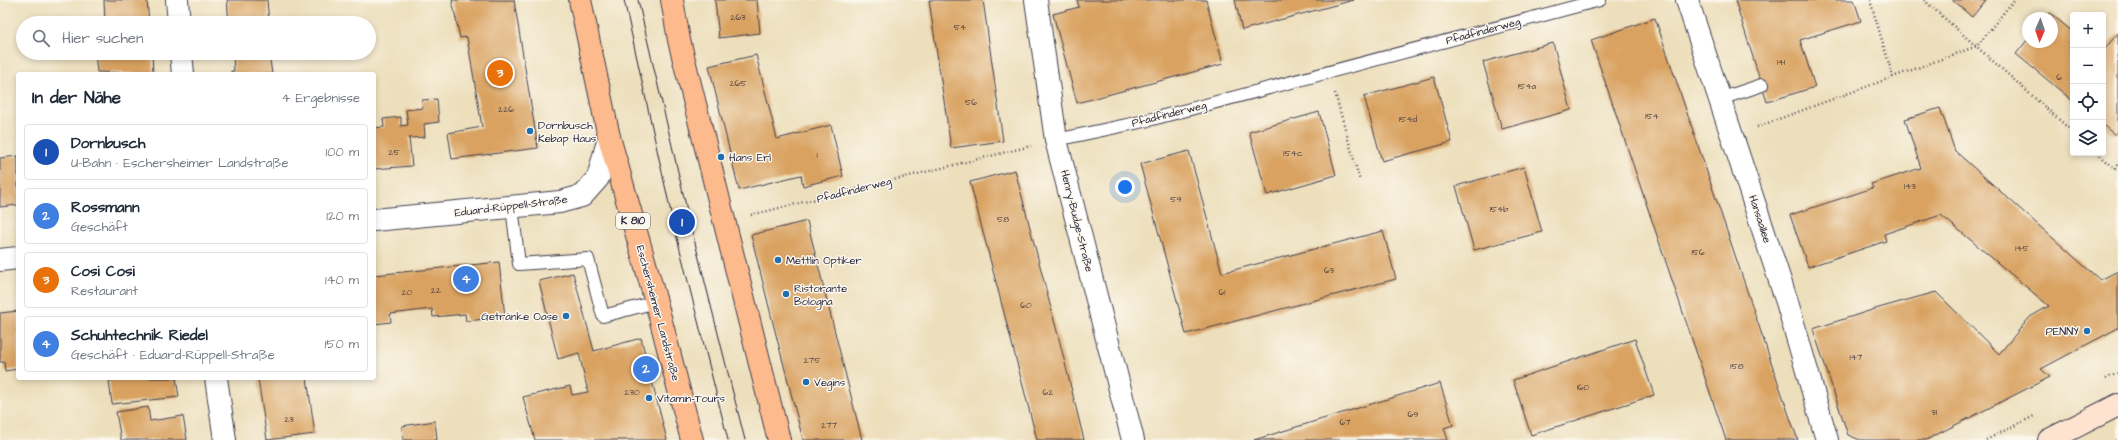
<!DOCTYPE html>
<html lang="de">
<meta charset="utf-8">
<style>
body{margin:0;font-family:"Architects Daughter",sans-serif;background:#f2f2f3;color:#1f2937}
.controls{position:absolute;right:12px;top:12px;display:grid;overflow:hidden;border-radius:4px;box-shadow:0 2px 6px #0003}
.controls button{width:36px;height:36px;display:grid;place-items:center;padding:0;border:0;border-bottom:1px solid #e0e1e3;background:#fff;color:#1f2937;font:20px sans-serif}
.compass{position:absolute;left:2022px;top:12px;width:36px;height:36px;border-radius:50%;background:#fff;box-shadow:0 2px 6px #0003;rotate:182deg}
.you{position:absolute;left:1125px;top:187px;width:14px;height:14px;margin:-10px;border:3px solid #fff;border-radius:50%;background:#1a73e8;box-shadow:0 0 0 6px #1a73e833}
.badge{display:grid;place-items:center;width:26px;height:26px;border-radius:50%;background:#1f6fb2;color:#fff;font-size:13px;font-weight:700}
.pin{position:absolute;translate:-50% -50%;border:2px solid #fff;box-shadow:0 1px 4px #0006}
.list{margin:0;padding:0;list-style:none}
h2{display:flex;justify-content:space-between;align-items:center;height:52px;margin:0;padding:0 16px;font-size:17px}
h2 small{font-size:13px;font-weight:400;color:#747a83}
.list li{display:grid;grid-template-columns:26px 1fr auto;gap:12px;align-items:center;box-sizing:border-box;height:56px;margin:0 8px 8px;padding:0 8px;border:1px solid #e0e1e3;border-radius:4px}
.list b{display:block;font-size:15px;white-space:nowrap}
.list p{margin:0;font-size:13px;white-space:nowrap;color:#747a83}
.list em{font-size:13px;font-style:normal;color:#747a83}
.icon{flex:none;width:22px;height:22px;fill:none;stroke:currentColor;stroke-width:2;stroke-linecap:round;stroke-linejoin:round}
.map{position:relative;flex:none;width:2118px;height:440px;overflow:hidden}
.search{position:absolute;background:#fff;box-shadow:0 2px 6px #0003;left:16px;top:16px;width:360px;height:44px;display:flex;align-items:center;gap:10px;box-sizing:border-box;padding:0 14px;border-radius:22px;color:#747a83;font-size:15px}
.panel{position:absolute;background:#fff;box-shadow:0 2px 6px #0003;left:16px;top:72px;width:360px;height:308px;border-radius:4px}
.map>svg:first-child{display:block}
.building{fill:#d9a260}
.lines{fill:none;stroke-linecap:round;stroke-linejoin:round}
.service-casing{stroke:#403e4e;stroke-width:14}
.minor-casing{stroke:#403e4e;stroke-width:24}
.secondary-casing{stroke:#403e4e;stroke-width:24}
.primary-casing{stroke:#403e4e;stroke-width:24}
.path{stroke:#403e4e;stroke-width:2.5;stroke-dasharray:1 3;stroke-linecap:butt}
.service{stroke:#fff;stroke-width:12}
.minor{stroke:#fff;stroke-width:22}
.secondary{stroke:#fee3d1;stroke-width:22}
.primary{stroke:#fcba8d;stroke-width:22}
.tram{stroke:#22223b;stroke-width:1}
.poi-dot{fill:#1f6fb2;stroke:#fbf7ec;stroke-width:1.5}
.labels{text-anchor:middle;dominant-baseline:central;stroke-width:3;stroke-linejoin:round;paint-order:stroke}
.number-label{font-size:9px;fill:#504244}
.shield{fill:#fbf7ec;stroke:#636270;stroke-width:1}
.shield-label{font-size:10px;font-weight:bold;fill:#22223b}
.street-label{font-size:11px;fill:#22223b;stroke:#fbf7ec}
.poi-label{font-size:11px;fill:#22223b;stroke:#fbf7ec;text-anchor:start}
</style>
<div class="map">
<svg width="2118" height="440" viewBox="0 0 2118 440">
<rect width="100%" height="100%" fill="#fbf7ec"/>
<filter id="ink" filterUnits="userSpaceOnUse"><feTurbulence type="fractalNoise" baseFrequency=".025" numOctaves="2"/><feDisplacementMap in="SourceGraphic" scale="8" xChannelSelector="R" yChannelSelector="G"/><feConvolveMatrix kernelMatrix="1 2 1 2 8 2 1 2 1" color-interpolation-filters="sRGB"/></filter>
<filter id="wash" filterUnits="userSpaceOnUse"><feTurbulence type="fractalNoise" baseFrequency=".012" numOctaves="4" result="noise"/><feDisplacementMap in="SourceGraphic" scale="16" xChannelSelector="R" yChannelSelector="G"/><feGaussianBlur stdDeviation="0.9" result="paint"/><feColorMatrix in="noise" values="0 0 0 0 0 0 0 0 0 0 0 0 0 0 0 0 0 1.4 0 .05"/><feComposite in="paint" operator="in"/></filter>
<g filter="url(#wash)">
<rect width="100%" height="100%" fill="#eddfbc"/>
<g id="blocks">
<path class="building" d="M104,0H147L149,23H105Z
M227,0H267L269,23H229Z
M452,0H514L538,148L452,159L448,133L482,127L467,37L460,38Z
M715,0H757L760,33L719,38Z
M929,0H983L1003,141L951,148Z
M1077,0H1206L1223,64L1077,103L1053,14L1079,7Z
M1235,0H1354L1242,30Z
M1735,0H1854L1861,21L1800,40L1815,87L1767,102Z
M1952,0H1986L1972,17Z
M2050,13L2073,32V101L2016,54L2028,39V42H2052V18H2045Z
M1655,18L1790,418L1798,440H1726L1591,40Z
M2118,33V131L2115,135L2103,125V51Z
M1553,43L1571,110L1502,129L1483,62Z
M95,53H152L153,74L97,72Z
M231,53H269L272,74H231V71H234L233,56H231Z
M756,55L777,139L831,125L843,176L803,186L801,175L739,190L709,66Z
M1434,77L1452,142L1382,161L1364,96Z
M437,99L439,122L424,124L425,137L409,138L412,166L374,169V128L384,127L383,119L401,117V126L408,125L406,110L423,108L422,100Z
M1940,108L1955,151L2100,280L2118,271V328L2041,369L2050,377L1926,440H1860L1848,435L1813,329L1875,309L1936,292L1999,354L2030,317L2049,306L1941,215L1884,234L1886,241L1808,267L1790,215L1873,188L1871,184L1921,168L1905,119Z
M1319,112L1336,175L1267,195L1249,132Z
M1189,151L1222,273L1383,231L1396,279L1186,334L1140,164Z
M18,156V205L0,207V158Z
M1524,167L1542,232L1474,250L1456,186Z
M1015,170L1060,343L1084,440H1037L970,182Z
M807,221L851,396L862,440H803L773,323L751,235Z
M499,262L505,317L466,321L465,314L433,317L432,309L390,314L391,322L374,324V275Z
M573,273L594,351L641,338L667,440H535L523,397L570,386L572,395L588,392L579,353L558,359L539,281Z
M18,311V369L5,371L4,362H0V313Z
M1635,339L1654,395L1531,435L1513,380Z
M129,378H176L179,397L112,404L109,381Z
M258,378H307L315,434L267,440Z
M1440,383L1453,425L1444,428L1448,440H1254Z
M148,407L150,421L183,416L187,440H121L116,412Z
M435,421L437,440H403L402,426Z"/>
</g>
</g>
<g filter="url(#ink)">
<use href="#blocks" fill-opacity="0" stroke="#403e4e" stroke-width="1"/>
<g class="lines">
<defs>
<path id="service" d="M1720,99L1762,85
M1056,140L1145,121L1600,0
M512,207L519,264L588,259L603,316L656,302"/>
<path id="minor" d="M177,0L179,23
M1036,0L1056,140L1133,440
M1687,0L1787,302L1827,440
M181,53L183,74
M374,220L560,202L582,196L598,178L609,137
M0,260L18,258
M216,378L225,440"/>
<path id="secondary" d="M2049,440L2118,405"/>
<path id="primary" d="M580,0L609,137L656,302L692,440
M672,0L679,40L779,440"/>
</defs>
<use href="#service" class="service-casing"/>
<use href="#minor" class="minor-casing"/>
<use href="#secondary" class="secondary-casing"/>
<use href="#primary" class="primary-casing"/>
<path class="path" d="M1870,0L1893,77
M1924,0L2073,132
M1335,93L1360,181
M1757,127L1977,46L2014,0
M2097,153L2118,171
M2115,169L2118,164
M751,215L1031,146
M2106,379L2118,373
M1986,440L2036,415
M2115,440L2118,438"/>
<use href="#service" class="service"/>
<use href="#minor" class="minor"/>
<use href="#secondary" class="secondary"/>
<use href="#primary" class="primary"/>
<path class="tram" d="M624,0L673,222L728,440
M638,0L690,223L745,440"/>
</g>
</g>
<g class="poi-dot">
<circle cx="530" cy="131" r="4"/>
<circle cx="721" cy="157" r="4"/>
<circle cx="778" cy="260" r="4"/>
<circle cx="786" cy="294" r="4"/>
<circle cx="566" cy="316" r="4"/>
<circle cx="2087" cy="331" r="4"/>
<circle cx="806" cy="382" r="4"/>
<circle cx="649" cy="398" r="4"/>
</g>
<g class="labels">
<g class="number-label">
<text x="738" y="17">263</text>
<text x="960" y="27">54</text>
<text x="1781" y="62">141</text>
<text x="2059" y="77">6</text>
<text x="738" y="83">265</text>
<text x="1527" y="86">154a</text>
<text x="971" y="102">56</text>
<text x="506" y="109">226</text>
<text x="1652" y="116">154</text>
<text x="1408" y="119">154d</text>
<text x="394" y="152">25</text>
<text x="1293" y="153">154c</text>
<text x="817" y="155">1</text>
<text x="1910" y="186">143</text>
<text x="1176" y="199">59</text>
<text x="1499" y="209">154b</text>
<text x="1003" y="219">58</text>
<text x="2022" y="248">145</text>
<text x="1698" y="252">156</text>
<text x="1329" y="270">63</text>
<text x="436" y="290">22</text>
<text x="407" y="292">20</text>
<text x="1222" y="292">61</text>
<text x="1026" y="305">60</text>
<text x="1856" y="357">147</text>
<text x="812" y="360">275</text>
<text x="1737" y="366">158</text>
<text x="1583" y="387">160</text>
<text x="632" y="392">230</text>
<text x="1048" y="392">62</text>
<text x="1934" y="412">31</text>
<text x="1413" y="414">69</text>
<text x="289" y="419">23</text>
<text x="1345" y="422">67</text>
<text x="829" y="425">277</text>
</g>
<rect class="shield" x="616" y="213" width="34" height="16" rx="3"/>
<g class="shield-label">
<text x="633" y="221">K 810</text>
</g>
<g class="street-label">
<text transform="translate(1483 31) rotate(-15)">Pfadfinderweg</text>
<text transform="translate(1169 114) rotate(-14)">Pfadfinderweg</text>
<text transform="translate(854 190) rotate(-14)">Pfadfinderweg</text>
<text transform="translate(511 206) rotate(-7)">Eduard-Rüppell-Straße</text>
<text transform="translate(1760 219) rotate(72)">Hansaallee</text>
<text transform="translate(1077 221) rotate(76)">Henry-Budge-Straße</text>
<text transform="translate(658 313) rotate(75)">Eschersheimer Landstraße</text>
</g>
<g class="poi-label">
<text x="538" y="125">Dornbusch<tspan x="538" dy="13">Kebap Haus</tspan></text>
<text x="729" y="157">Hans Erl</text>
<text x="786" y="260">Mettlin Optiker</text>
<text x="794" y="288">Ristorante<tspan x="794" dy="13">Bologna</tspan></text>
<text x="558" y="316" text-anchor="end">Getränke Oase</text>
<text x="2079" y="331" text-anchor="end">PENNY</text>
<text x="814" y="382">Vegins</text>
<text x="657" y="398">Vitamin-Tours</text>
</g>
</g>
</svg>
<div class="controls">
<button>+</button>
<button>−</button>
<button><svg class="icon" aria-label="locate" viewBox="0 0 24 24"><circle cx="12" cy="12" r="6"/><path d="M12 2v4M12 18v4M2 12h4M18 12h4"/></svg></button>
<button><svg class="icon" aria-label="layers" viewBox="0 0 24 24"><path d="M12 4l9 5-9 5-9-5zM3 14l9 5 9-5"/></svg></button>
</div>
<svg class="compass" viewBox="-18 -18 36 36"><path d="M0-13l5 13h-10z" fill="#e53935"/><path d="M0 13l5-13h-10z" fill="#747a83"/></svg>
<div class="you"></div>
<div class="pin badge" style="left:682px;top:222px;background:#1a4fb4">1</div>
<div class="pin badge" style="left:646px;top:369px;background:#3f7fe0">2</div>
<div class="pin badge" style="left:500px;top:73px;background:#e8710a">3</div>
<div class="pin badge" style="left:466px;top:279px;background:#3f7fe0">4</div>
<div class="search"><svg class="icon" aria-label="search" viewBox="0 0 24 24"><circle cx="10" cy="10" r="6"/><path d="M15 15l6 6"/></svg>Hier suchen</div>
<section class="panel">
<h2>In der Nähe<small>4 Ergebnisse</small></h2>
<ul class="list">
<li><span class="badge" style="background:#1a4fb4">1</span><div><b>Dornbusch</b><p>U-Bahn · Eschersheimer Landstraße</p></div><em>100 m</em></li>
<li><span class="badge" style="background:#3f7fe0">2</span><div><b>Rossmann</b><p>Geschäft</p></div><em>120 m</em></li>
<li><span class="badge" style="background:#e8710a">3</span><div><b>Cosi Cosi</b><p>Restaurant</p></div><em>140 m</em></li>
<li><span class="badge" style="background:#3f7fe0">4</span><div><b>Schuhtechnik Riedel</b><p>Geschäft · Eduard-Rüppell-Straße</p></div><em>150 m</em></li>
</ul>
</section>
</div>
